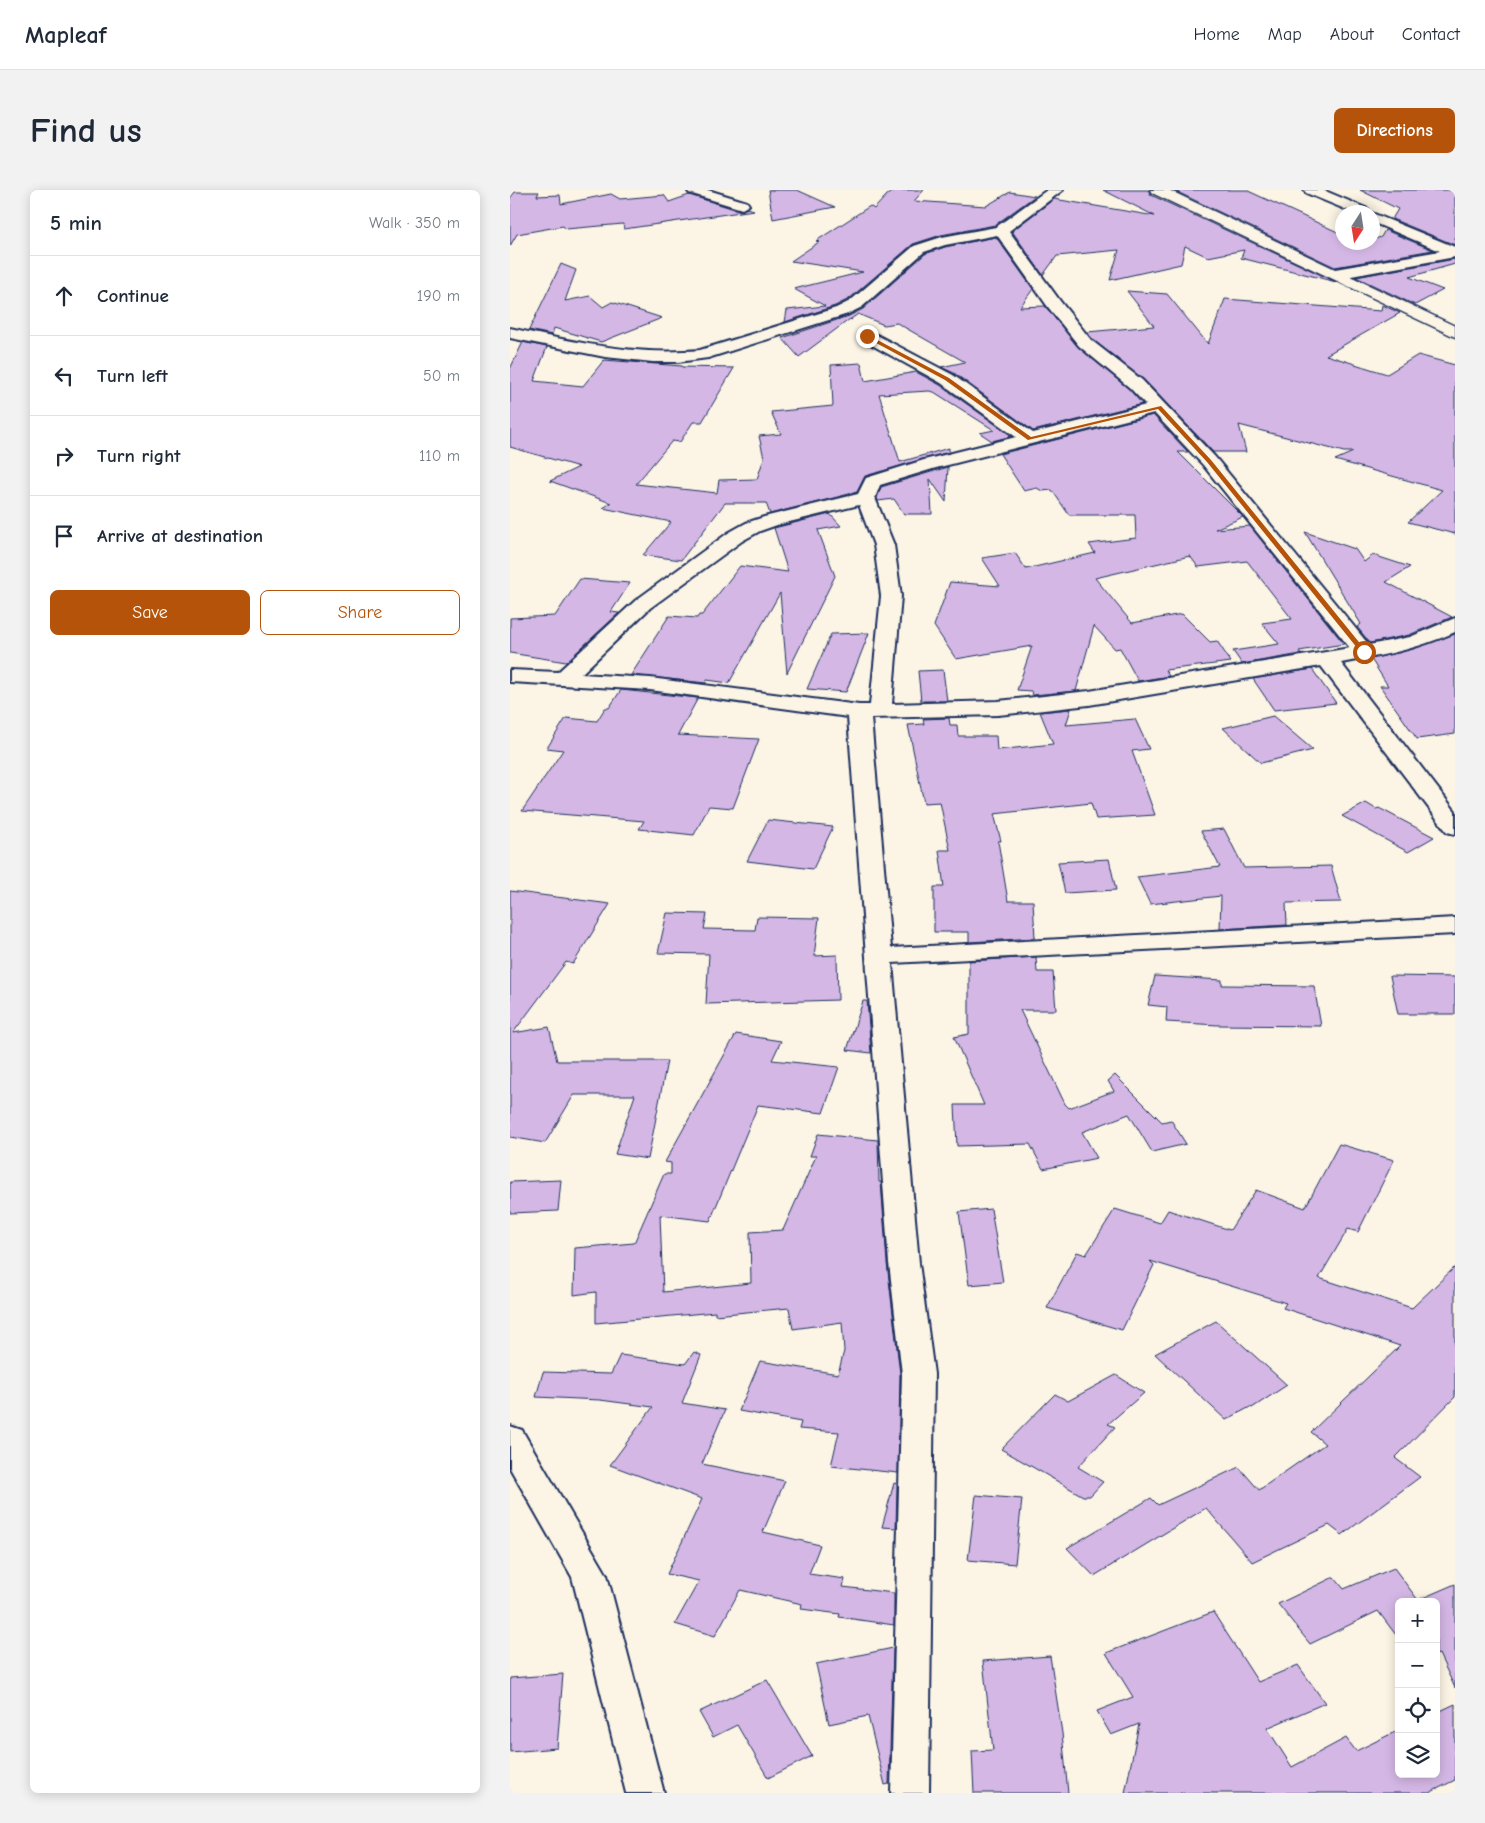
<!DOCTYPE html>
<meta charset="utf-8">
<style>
body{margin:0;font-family:"Comic Neue",sans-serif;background:#f2f2f3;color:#1f2937}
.controls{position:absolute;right:15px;bottom:15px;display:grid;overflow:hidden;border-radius:8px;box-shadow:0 2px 12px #0003}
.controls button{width:45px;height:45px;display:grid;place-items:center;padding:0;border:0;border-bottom:1px solid #e0e1e3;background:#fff;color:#1f2937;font:25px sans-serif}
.compass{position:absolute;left:825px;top:15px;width:45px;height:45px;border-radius:50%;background:#fff;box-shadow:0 2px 12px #0003;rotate:192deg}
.stop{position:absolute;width:15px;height:15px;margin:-11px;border:4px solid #b45309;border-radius:50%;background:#fff}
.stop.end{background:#b45309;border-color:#fff;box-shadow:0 1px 5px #0008}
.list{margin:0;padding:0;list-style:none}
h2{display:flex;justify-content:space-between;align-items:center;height:65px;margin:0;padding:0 20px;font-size:21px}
h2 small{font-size:16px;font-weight:400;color:#747a83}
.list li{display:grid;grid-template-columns:32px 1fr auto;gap:15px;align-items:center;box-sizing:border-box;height:80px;padding:0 20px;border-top:1px solid #e0e1e3}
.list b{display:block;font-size:19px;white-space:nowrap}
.list em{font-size:16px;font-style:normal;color:#747a83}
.actions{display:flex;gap:10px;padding:15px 20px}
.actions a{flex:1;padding:11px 0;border:1px solid #b45309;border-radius:8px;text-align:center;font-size:18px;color:#b45309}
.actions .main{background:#b45309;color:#fff}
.icon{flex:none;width:28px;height:28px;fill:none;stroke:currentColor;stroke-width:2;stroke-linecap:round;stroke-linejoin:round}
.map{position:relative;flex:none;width:945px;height:1603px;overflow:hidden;border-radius:8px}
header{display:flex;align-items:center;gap:30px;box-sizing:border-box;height:70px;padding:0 25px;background:#fff;border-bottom:1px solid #e0e1e3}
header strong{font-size:24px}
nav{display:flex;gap:28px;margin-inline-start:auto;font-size:18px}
.intro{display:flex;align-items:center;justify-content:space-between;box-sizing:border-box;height:120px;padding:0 30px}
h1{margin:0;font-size:35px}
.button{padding:12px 22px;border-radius:8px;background:#b45309;color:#fff;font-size:18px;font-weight:700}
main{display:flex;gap:30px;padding:0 30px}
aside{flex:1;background:#fff;border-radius:8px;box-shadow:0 2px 12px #0003}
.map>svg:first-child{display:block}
.building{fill:#d4b7e5;stroke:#1b2f5e}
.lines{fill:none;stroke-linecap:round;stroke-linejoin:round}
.minor-casing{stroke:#1b2f5e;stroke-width:4}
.tertiary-casing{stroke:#1b2f5e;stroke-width:3}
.minor{fill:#fcf5e5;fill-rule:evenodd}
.tertiary{fill:#fcf5e5;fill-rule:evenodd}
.route{fill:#b45309}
</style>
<header>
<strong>Mapleaf</strong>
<nav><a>Home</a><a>Map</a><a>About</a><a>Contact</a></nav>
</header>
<div class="intro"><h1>Find us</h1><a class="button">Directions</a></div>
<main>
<aside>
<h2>5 min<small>Walk · 350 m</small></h2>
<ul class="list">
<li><svg class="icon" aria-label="ahead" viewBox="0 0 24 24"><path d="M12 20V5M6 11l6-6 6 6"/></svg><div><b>Continue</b></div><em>190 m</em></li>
<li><svg class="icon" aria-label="left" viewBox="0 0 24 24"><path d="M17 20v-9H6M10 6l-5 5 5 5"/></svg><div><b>Turn left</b></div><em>50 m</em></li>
<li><svg class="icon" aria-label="right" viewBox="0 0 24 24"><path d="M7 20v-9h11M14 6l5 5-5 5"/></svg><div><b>Turn right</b></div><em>110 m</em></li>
<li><svg class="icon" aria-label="arrive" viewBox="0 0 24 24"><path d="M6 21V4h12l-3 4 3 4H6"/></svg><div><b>Arrive at destination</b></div></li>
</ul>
<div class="actions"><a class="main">Save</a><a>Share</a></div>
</aside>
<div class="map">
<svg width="945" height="1603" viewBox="0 0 945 1603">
<rect width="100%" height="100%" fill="#fcf5e5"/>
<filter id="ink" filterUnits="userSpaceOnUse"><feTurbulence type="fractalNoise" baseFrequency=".02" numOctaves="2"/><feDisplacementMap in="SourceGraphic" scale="10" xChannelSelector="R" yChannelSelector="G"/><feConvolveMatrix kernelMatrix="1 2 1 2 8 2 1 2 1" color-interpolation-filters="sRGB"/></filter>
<g filter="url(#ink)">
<path class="building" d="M258,0H287L325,17L263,29Z
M385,0H414L404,11L476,16L500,2L525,6L485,35L431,45L403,54L339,109L325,116L275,132L277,120L315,116L284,99L353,82L281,71L309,52L306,51L360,16L364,19L377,5Z
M593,0H638L641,5L826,92L731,68L734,60L698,67L675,56L671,74L600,90L609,60L547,66L533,85L502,41L544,9L645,26Z
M663,0H736L832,44V52H862V50L871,47L875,40L923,60L825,77Z
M850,0H945V55L882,29L888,19Z
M5,2H29L27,6L50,5L51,14L101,4L110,9L154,5L159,12L179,5L231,21L237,18L244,20L114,39L113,34L56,39L53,36L7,44L0,56V8Z
M486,47L523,99L510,117L535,116L568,157L619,199L632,214L523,241L444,183L431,177L455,172L387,133L374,135L348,124L341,129L342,130L340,129L289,167L272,148L339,126L353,119L415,64L435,57Z
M945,69V74L899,87L933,100L905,115L846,87Z
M51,74L66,80L55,111L80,106L93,117L102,112L152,128L91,152L44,138L42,145L19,140Z
M617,101L657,104L698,154L715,109L871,121L872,115L890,123L816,165L877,184L908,165L945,175V344L898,332L932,300L825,270L843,262H834L729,235L736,262H703L633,189L582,149L577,142L644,136Z
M13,152L37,157L24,191L73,196L94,170L172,176V177L224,178L192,232H183L170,252L162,251L126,294L207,303L209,290L247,289L254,268L249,246L271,244L261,222L323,216L321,175L351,173L355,191L406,182L430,195L502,246L482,251L470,243L484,240L424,202L419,201L369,204L390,272L439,258V262L355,286L347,302L260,324L256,313H215L171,370L133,365L161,332L93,318L101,313L40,291L69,277L0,257V179Z
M643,225L678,262H668L733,327L705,339L740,336L834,454L789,461L791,464L732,474L723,461L769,454L752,433L782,429L737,371L688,377L680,366L585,388L622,433L672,424L700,452L707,451L721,472L655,480L659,486L628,491L610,458L605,459L584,436L566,501L523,505L521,501L507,500L522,456L446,469L424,436L440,392L490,396L472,368L505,363L516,379L585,363L579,354L626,348L625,325H559L542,300L532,301L527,298L514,301L490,264Z
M438,277L436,312L420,289L422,324H394L384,309L368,311L367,308L371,297Z
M320,324L331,336L308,340L325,386L277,483L270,403L219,493L197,490L196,493L121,485L159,426L187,428L189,425H192L230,376L278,382L264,338Z
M795,342L845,359L854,372L863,365L900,377L876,392L942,427L899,445L860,453L847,437L851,434Z
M70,389L120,393L101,422L109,423L56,472L0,463V428L45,426Z
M359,443L336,502L297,499L321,444Z
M945,444V544L907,549L870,496H878L861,469L903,459Z
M802,479L826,513L764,520L743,489Z
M433,480L437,511H411L408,481Z
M111,500L188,508L168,545L249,549L223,618L199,616L184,645L129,639L134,631L12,621L53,560L37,558L56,528L87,531L95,518H99Z
M561,519L556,535L625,529L639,559L622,561L645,625L586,629L581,613L484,624L491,651H488L498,711H523L525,748L459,752V742H424V697H434L429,660H440L430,612L414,613L398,535L414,534L413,529L439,528L440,535H447L448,546H486L487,560L543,554L530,522Z
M763,526L803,560L751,573L713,538Z
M856,613L866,619L869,618L924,647L898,662L832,626Z
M258,630L323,637L303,679L237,671Z
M714,639L734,678L821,676L831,712L776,713L777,735L710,739L711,706L640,714L627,687L710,677L691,641Z
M599,669L606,700L555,703L548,672Z
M0,701L100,714L63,774L56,772L3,843L39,837L47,871H157L138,969L105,964L125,905H64L35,953L0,947Z
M157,723L197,724L194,739L245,740L247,727L309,728L304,766L327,765L328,810L196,814L199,764L148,763Z
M526,767L527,782H543L546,820H510L555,914L559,918L604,901L598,891L605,885L652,932L661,930L676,954L642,962L619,924L572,942L587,968L533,979L520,954L447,956L445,915H474L444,847L459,844V771Z
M645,786L712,790V795L804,796L811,836L708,835L656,832L657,817L638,815Z
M880,786L945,787V824H888Z
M353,811H357L361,863L337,860Z
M226,844L271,851L262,870L329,877L313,923L248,915L200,1031L150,1025L153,1102L241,1093L240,1042L273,1040L306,966H300L308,944L368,950L369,992H371L377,1073L390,1184L388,1283L321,1276L329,1242L289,1239L291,1232L229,1221L250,1171L328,1184L334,1161L332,1132L283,1139L279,1118L205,1125V1122L86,1133V1102L64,1105L65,1058L124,1053L154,984H161V973L155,972Z
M829,954L884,970L848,1042L838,1039L809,1088L902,1118L945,1077V1207L885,1268L910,1287L832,1345L819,1335L742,1372L696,1318L584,1386L557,1358L641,1308L648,1315L729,1277L749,1300L815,1254L801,1242L890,1156L773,1118L776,1113L640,1071L644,1075L612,1140L537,1118L567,1062L576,1065L605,1019L650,1033L658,1020L720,1040L746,1000L795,1018Z
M51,990L48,1021L0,1023V992Z
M481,1019L493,1092L459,1095L449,1022Z
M706,1131L777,1195L742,1218L740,1217L716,1230L645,1164Z
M184,1162L191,1165L172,1213L215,1220L192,1274L275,1291L253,1342L310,1355L299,1384L335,1389L333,1397L384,1403V1435L329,1427L330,1424L291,1419L292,1414L230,1400L205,1446L165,1434L189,1391L157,1384L192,1309L100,1275L143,1217L90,1210L26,1207L33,1182L101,1184L110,1165L175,1174Z
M606,1185L634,1203L598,1234L605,1237L568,1277L593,1292L580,1306H573L491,1259L545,1204L558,1211Z
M384,1293L387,1294L386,1338L372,1337Z
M466,1305L512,1309L505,1374L458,1370Z
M884,1378L908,1410L945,1394V1498L929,1464L926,1465V1412H889V1449L868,1421L800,1454L768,1414L824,1387L834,1399Z
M703,1422L748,1492L788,1475L815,1513L757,1538L782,1577L836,1548L846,1561L889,1540V1584H926V1523L945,1514V1590L919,1603H615L629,1534L601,1545L587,1521L623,1507L596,1463Z
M383,1458L379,1594L375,1595L358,1526L319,1534L306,1474Z
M540,1466L552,1543L558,1603H464L462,1561L483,1560L473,1471Z
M53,1484L47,1558L0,1562V1488Z
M257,1490L302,1566L258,1588L227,1535L203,1547L189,1522Z"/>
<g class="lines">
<defs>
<path id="minor" d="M177,0H198L237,12L239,15L232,19L179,3Z
M537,0H553L499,41L550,111L581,150L632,190L705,267L859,455L900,447L945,428V442C905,460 874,465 831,473L945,621V644L937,642L811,476L579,515L488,525L361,528L381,758L945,728V744L382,773L409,1073L424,1184L419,1603H381L392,1184L379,1073L338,527L140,500L0,492V480L48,482L126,410L218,343L236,333L254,327L348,304L356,288L414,270L506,247L431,193L351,149L349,146L351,143H363L443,185L523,243L636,215L620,198L569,156L538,117L487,45L435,55L414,62L352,117L338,124L198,168L168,172H143L95,167L0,148V138C63,152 125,166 190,160L326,118L340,111L404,56L432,47L486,37ZM644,223L693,275L840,458L579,501L488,511L382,514L391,406L384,355L365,308L370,295L426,278ZM349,315L364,355L371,406L360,515H349L140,488L71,484L140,418L232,351L250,341L267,335Z
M794,0H813L858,19L860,22H842L796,3Z
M862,23L945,57V67L825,89L820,87L817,84L820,81L825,79L930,61L862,32Z
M0,1236L12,1240L97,1385L154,1603H116L62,1387L0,1278Z"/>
<path id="tertiary" d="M640,0H659L945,136V147L642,3Z"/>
</defs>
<use href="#minor" class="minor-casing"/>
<use href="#tertiary" class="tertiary-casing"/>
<use href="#minor" class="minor"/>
<use href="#tertiary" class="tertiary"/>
</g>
</g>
<path class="route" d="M355,145H358L439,188L521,247L651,216L701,270L857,462L852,464L697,272L648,219L518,250L435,190L355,147Z"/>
</svg>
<div class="controls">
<button>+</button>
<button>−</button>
<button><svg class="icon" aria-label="locate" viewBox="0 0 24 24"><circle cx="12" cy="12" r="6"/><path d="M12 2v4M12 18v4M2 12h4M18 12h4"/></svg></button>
<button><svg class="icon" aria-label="layers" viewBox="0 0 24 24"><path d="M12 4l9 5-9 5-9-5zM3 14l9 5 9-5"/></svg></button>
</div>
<svg class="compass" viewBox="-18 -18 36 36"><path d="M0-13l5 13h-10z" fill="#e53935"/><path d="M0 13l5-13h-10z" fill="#747a83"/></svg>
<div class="stop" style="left:854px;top:462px"></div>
<div class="stop end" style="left:357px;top:146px"></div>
</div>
</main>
